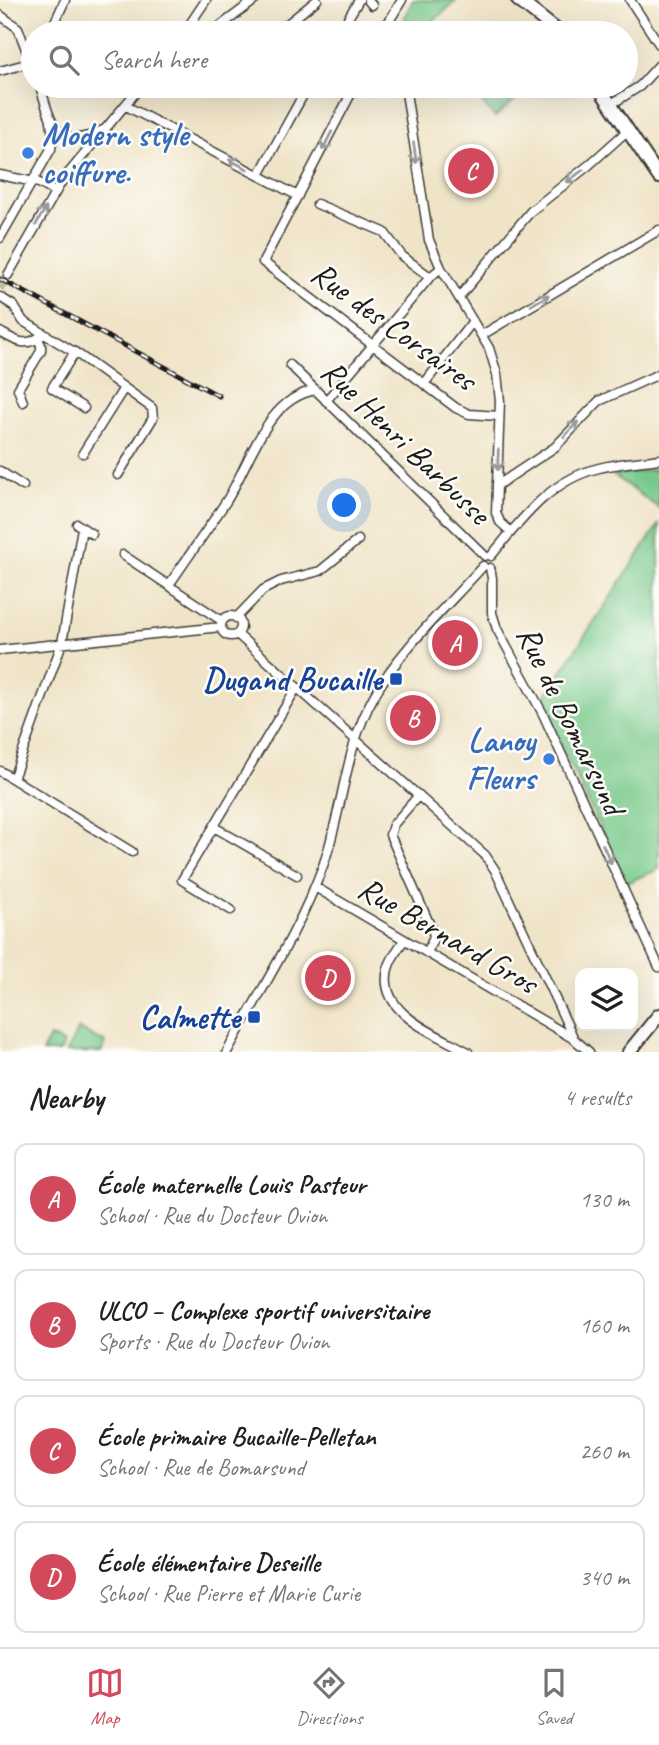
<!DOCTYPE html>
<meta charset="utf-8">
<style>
body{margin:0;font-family:Caveat,sans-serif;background:#f2f2f2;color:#202124}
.controls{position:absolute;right:21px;bottom:21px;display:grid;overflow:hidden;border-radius:14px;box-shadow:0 7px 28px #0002}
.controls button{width:63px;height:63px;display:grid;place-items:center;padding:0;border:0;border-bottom:2px solid #e0e0e0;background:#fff;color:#202124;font:35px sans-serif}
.you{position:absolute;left:345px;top:506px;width:24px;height:24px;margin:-18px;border:5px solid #fff;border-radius:50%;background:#1a73e8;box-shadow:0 0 0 10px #1a73e833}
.badge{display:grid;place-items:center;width:46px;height:46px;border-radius:50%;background:#d1495b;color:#fff;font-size:23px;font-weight:700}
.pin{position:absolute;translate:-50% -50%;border:4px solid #fff;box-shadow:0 2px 7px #0006}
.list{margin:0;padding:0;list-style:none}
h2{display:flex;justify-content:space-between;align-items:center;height:91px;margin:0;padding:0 28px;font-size:30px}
h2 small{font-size:23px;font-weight:400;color:#757577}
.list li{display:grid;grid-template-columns:46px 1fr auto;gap:21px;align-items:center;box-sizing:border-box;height:112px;margin:0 14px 14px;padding:0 14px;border:2px solid #e0e0e0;border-radius:14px}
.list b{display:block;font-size:26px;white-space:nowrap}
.list p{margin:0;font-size:23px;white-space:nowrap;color:#757577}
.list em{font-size:23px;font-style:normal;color:#757577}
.icon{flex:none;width:38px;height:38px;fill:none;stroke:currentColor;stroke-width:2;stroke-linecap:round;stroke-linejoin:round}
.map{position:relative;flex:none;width:659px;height:1052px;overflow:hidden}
.search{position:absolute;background:#fff;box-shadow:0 7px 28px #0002;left:21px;right:21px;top:21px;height:77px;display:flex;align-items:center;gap:18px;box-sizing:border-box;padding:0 24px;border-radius:38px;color:#757577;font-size:26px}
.sheet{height:595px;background:#fff}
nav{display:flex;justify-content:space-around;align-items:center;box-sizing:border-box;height:98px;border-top:2px solid #e0e0e0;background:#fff;font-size:19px;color:#757577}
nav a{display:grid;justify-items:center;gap:4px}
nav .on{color:#d1495b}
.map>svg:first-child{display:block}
.green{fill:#77c98b;stroke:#4a7254;stroke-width:2}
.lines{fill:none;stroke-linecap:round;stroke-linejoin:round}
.street-tunnel{stroke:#c6bca6;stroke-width:8;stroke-dasharray:8 4;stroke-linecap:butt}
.street-casing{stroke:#3c3a36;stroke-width:11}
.secondary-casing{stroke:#3c3a36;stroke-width:16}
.street{stroke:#fff;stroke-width:8}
.secondary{stroke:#fff;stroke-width:12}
.rail-casing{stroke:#1c1c1c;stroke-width:5}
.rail{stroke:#fdfcf7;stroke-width:2.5;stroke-dasharray:8;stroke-linecap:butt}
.oneway{stroke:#999}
.shop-dot{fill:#3f7fe0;stroke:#fdfcf7;stroke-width:2.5}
.transit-dot{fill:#1a4fb4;stroke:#fdfcf7;stroke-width:2.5}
.labels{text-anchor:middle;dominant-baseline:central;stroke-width:5;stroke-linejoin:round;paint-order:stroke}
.shop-label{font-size:33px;font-weight:bold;fill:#366cbe;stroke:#fdfcf7;text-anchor:start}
.street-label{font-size:33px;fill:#1c1c1c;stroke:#fdfcf7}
.transit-label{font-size:33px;font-weight:bold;fill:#164399;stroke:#fdfcf7;text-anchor:end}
</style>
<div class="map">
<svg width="659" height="1052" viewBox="0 0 659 1052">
<rect width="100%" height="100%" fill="#fdfcf7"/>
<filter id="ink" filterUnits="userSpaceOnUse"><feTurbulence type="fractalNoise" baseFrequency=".0143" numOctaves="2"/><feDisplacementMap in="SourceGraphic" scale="14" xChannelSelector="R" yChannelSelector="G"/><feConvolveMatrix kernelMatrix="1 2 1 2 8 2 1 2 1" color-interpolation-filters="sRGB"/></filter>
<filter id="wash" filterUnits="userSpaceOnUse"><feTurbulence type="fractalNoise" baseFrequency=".00686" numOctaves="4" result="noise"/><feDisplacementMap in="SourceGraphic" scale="28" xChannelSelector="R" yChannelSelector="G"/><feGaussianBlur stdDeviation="1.57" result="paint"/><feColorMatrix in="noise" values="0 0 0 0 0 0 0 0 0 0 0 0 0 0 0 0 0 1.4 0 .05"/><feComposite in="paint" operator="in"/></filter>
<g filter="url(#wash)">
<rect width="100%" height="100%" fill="#f0e4c8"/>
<path class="green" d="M413,0H457L420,33H404L405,16Z
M491,86H531L495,117L478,98Z
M659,469V508L613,475Z
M659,524V869L626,883L541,702Z
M79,1029L106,1043L101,1052H66Z
M50,1037L64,1044L60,1052H42Z"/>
</g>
<g filter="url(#ink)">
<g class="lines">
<path class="street-tunnel" d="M0,289L8,275"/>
<defs>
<path id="street" d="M368,0L372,5
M630,0L659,44
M0,15L18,28L33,68
M387,23L394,33
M50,33L65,0
M184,33L206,0
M211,33L255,0
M276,33L317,0
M339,33L359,0
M382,33L402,0
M0,71L33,62
M40,86C51,122 56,154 103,130
M355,86L263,262L456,408L469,414L499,416
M405,86L429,240L441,268L489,348L497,374L500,401L496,513L500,522L511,532
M610,105L640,86L659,65
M126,106L298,196
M0,175L39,183L55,192
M259,175L308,86
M317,204L384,232L402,256L430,277
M0,238L51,149L53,137L51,121
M8,275L62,181L141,86
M0,297L14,306L23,321L79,355L152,408L153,418L118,475
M459,297L531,211L589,165L627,131
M0,332C16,341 25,348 41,336
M482,335L659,230
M75,352L52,388L84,408
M290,365L485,556
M424,384L473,321
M326,401L430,277L441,268
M23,402L18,389L41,351V345L38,339
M83,453L124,388
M0,471L23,486
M498,485L555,447L599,401L659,374
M77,524L92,534
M123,555L222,621
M491,556C522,519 550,480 599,468C619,463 639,462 659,459
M490,568L492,578V613L497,629L543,714L659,967
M169,585C188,557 208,529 227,500C250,463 266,398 316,390
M221 626a10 10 0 1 1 20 0a10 10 0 1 1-20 0Z
M236,618L263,590L281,581L320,571L358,540
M237,634L485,855L495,870L574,1039
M0,650L221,627
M0,771L132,852
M13,779L62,643L82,528
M419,795L393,825L390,835L433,932L434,937L427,953
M214,827L297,875
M315,887L574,1039L589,1052
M231,910L182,880L297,687
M404,940C398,949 391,958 388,969C377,1014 437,1034 468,1052
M227,1052C260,991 300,930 324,863C343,808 345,748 374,696C398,652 449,604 483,566"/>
<path id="secondary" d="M518,0L560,33
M598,86L659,177
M629,1052L659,1015"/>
</defs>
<use href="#street" class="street-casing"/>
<use href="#secondary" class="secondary-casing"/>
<use href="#street" class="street"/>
<use href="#secondary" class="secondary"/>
<defs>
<path id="rail" d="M0,279L219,396"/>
</defs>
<use href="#rail" class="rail-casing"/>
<use href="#rail" class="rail"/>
</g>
<defs><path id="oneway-shaft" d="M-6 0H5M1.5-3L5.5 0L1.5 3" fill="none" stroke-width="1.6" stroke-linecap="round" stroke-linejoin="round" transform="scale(1.75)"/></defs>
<g class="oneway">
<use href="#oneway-shaft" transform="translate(327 141) rotate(117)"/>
<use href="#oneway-shaft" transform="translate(415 153) rotate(82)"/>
<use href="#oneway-shaft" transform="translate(238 164) rotate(-152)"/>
<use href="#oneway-shaft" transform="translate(575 176) rotate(143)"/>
<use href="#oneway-shaft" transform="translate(41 216) rotate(-60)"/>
<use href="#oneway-shaft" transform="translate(540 300) rotate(-31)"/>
<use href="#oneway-shaft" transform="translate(571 429) rotate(-47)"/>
<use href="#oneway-shaft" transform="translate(498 460) rotate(92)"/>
<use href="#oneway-shaft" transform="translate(607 854) rotate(65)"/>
</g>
</g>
<g class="shop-dot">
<circle cx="28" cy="153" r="7"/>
<circle cx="549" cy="759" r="7"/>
</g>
<g class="transit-dot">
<rect x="389" y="672" width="14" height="14" rx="3.5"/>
<rect x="247" y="1010" width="14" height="14" rx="3.5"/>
</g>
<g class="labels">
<g class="shop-label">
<text x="42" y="134">Modern style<tspan x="42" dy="38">coiffure.</tspan></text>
<text x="535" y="740" text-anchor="end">Lanoy<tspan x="535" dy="38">Fleurs</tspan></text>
</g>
<g class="street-label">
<text transform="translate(394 326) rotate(36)">Rue des Corsaires</text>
<text transform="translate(406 442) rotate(44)">Rue Henri Barbusse</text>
<text transform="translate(571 720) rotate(64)">Rue de Bomarsund</text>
<text transform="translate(448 935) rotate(30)">Rue Bernard Gros</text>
</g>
<g class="transit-label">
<text x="382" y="679">Dugand Bucaille</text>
<text x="240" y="1017">Calmette</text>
</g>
</g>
</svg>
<div class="controls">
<button><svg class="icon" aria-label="layers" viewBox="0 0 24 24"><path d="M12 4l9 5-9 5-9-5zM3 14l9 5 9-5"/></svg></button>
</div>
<div class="you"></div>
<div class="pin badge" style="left:455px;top:643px">A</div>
<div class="pin badge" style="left:413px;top:718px">B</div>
<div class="pin badge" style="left:471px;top:171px">C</div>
<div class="pin badge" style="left:328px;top:978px">D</div>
<div class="search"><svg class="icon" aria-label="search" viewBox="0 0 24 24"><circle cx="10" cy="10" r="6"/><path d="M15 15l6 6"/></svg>Search here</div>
</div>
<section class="sheet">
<h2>Nearby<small>4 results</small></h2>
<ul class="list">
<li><span class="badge">A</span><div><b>École maternelle Louis Pasteur</b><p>School · Rue du Docteur Ovion</p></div><em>130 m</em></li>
<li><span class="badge">B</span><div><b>ULCO – Complexe sportif universitaire</b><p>Sports · Rue du Docteur Ovion</p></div><em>160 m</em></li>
<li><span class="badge">C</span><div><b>École primaire Bucaille-Pelletan</b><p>School · Rue de Bomarsund</p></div><em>260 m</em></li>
<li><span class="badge">D</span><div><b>École élémentaire Deseille</b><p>School · Rue Pierre et Marie Curie</p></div><em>340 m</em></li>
</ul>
</section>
<nav>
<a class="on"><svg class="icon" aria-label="map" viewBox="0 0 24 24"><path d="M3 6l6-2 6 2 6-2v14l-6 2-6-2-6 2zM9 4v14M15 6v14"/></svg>Map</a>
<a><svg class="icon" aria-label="directions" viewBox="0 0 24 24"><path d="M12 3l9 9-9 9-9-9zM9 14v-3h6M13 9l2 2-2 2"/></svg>Directions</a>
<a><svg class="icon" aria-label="saved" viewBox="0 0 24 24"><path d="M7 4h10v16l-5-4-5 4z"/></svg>Saved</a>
</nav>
